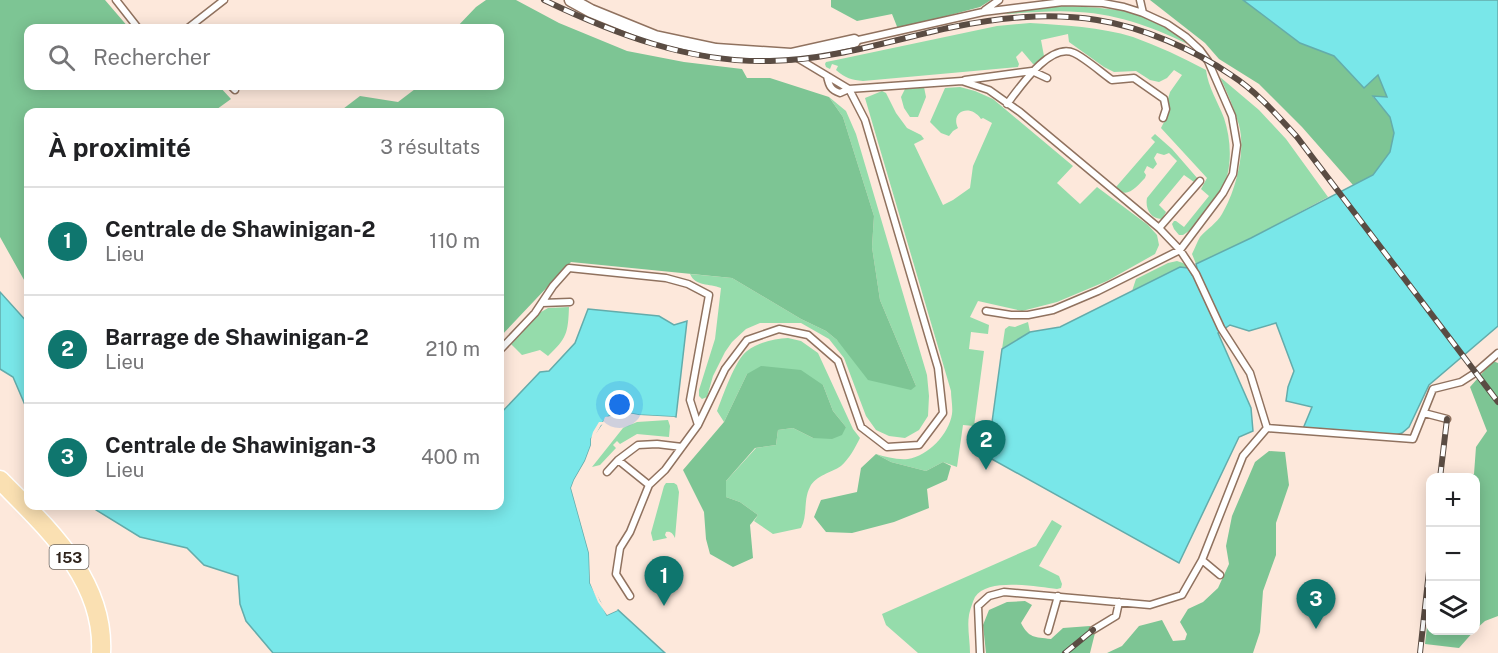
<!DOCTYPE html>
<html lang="fr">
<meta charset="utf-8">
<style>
body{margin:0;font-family:"Public Sans",sans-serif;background:#f2f2f2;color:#202124}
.controls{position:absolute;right:18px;bottom:18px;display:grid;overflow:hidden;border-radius:12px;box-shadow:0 3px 15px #0003}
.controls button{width:54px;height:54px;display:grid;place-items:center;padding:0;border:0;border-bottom:2px solid #e0e0e0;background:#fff;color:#202124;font:30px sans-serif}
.you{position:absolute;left:620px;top:405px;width:21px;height:21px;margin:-15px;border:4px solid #fff;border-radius:50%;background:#1a73e8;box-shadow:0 0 0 9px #1a73e833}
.badge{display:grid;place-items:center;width:39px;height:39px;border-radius:50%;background:#0f766e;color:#fff;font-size:20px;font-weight:700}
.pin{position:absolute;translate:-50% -50px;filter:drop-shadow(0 2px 3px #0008)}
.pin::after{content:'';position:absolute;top:32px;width:21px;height:18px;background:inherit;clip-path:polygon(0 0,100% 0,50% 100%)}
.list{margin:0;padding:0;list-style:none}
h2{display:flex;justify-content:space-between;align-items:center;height:78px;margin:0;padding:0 24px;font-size:26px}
h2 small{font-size:20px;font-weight:400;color:#757577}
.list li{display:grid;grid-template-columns:39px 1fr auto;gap:18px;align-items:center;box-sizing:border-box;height:108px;padding:0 24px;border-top:2px solid #e0e0e0}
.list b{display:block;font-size:22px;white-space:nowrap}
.list p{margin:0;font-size:20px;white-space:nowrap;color:#757577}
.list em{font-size:20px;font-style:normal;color:#757577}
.icon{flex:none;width:33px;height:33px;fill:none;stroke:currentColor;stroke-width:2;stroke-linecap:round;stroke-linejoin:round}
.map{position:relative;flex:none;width:1498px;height:653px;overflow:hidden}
.search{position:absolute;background:#fff;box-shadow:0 3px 15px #0003;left:24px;top:24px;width:480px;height:66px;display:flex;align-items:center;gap:15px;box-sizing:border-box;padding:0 21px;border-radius:12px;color:#757577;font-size:22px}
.panel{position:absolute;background:#fff;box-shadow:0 3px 15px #0003;left:24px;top:108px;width:480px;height:402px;border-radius:12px}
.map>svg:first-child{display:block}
.green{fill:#95dcab}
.forest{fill:#7dc594}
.water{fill:#79e7e9;stroke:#63acab;stroke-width:1.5}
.pier{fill:#fde8db}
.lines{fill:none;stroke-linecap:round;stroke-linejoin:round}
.lane-casing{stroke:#90725f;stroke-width:9}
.street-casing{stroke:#90725f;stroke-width:15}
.primary-casing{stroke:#fff;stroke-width:21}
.lane{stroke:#fff;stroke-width:6}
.street{stroke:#fff;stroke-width:12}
.primary{stroke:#fae0b2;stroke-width:18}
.rail-casing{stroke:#5a4c43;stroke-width:6}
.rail{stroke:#fff;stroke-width:4;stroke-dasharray:11;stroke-linecap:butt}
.labels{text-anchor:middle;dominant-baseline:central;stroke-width:5;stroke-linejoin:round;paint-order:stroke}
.shield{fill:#fff;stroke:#6d655f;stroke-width:1.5}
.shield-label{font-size:15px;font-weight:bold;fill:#2f231b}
</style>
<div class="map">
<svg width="1498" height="653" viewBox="0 0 1498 653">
<rect width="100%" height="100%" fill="#fde8db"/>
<path class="green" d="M1064,6C1095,7 1137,9 1164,24C1175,30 1185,40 1194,47C1157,29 1120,14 1078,12C1054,10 1028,13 1003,14L1029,9Z
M1030,23C1063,25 1101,27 1133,37C1158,46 1182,57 1206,70C1208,87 1218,102 1224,118C1232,142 1233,173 1219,195C1211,208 1199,219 1189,231L1183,235H1179L1174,229L1172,224L1174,221H1176L1184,227L1209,196L1201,189L1207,178L1161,128L1169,112L1168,99L1170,92L1182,75L1174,70L1167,78L1159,82L1150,80L1136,71L1114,72L1104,67L1069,42L1068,34L1041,40L1044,56L1037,65L1033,64L1022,51L1016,57L1019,64L1018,67L863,81C852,80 845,78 836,70L838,66L832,64L830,69L826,67L825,64L826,62L836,60L997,26Z
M1220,77L1259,110L1286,139L1328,197L1251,238L1196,264L1192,254C1195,248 1197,242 1200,237C1207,229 1217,223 1222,214C1236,191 1246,151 1239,125C1234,108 1227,92 1220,77Z
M924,87L926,97L918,117H910L904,108L901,97L905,89Z
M960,87L975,91L993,99L1073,166L1057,183L1080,204L1097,187L1148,225L1157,235L1159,245L1155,254L1107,281L1057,302L1022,311L978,301L970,317L989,325L988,334L971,332L969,349L984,351L974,426L963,425L957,467L943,462L926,471L891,462L876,454C886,457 897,460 908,459C928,456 949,434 952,414C953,407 951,398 951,391L865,98L882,91L886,93L896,113L907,128L921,135L924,139L914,144L943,205L953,200L970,188L973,166L992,123L983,118L981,119C970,103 950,112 958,128L953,131L949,136L941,133L930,122L945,88Z
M829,97L846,111L856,134L927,375L929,396L928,416L919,430L905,438L889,436L876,430L866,416L844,358L829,339L801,323H760L746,329L732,342L725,352L713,376L707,397L702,399L699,396V390L715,339L721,288C709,283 696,287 690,274L732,278L801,319L826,331L837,340L916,386L880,300L872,247L874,216L843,117Z
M1155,134L1172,149L1198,179L1194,182L1184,175L1159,205L1166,212L1162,219C1150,219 1145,208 1147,198L1177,161L1169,153L1164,155L1157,153L1154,158L1157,164L1153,169L1147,166L1144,172L1146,175L1145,178C1137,186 1126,201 1116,187L1155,142L1151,138Z
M1177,261L1183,263L1188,268L1180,267L1132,291L1136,279L1168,263Z
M569,307C568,333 567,338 548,356L540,350L522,355L511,344L541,312L548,308Z
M1028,322L1030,332L1002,349L1005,329L1009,326L1015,327Z
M788,338L801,341L818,353L853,429L860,438C855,448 849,459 841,466C831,473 816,475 810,487C803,500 808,515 801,528L773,534L754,521L758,515L740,502L726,497V481L756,448L776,445L778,430L793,428L813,438L846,427L833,411L823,385L747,374L724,422L717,411C723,396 735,360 747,351C758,342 774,339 788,338Z
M668,420L670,426L669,437L637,434L620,444L617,441L613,445L616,448L600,465L592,467L623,428L637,422Z
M666,483H674L677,485L679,492L675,538C673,534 671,531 666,532L665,535L667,538L653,541L651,533L664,486Z
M1052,520L1062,526L1039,566L1059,576L1062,584L1061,588L1057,589C1038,587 988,577 975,597C973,601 970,610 969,615C967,627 970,641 970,653H918L886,625L882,614L1036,546Z"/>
<path class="forest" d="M0,0H105L129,28H28V86H219L231,99L213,112H28V287L0,237Z
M486,0H516L559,23L627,51L684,62L742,69L747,78H770L829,97L843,117L874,216L872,247L880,300L916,386L911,390L868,380L837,340L826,331L801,319L732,278L571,262L500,337V112H339L360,96L398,102L419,86H500V28H456L476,7Z
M831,0H991L980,7L898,29L892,14L857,21L831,7Z
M1150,0H1243L1300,43L1334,56L1364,88L1378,75L1387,97H1373L1390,117L1394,133L1390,152L1373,175L1353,185L1302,127L1259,84L1219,59L1205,43Z
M1493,361L1498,363V616L1485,621L1476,629V478L1446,477L1474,474L1476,447L1487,431L1470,387Z
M761,366L801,370L823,385L833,411L846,427L842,435L832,439L813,438L793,428L778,430L776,445L755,448L726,481V497L740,502L758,515L750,525L753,558L733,567L710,554L706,539L704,512L683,470L724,422L747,374Z
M1269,451L1285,452L1289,485L1276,523V555L1263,591L1260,632L1253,653H1107L1122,646L1139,626L1162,620L1173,641L1185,640L1187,634L1180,622L1188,609L1203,602L1218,588L1229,564L1226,546L1232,516L1255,462Z
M876,454L891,462L926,471L943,462L951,466L947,480L927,489L929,508L894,522L852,533L826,532L814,517L821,500L857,492L861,468Z
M1025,601L1032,605L1021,623C1029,638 1034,637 1051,639L1063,628L1090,626L1095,633L1090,653H986L983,625L989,610L1007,602Z
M1430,601V630L1474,631L1459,648L1425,644Z"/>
<path class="water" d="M1243,0H1498V326L1429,385L1409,427L1402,433L1392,436L1302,431L1312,407L1286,401L1288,387L1294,371L1276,323L1249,331L1230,325L1218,333L1251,408L1253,431L1239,437L1179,563L972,448L974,435L990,437L1002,349L1030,332L1060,327L1180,267L1188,268L1192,275L1198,272L1196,264L1251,238L1373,175L1390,152L1394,133L1390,117L1373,96L1387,97L1378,75L1364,88L1334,56L1300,43Z
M0,292L28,323V412L13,377L0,369Z
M588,309L659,316L674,325L687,321L676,417L639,415L628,413L609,416L603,422L591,439V445L585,461L574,480L571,488L589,553L590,583L607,615L618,610L665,653H273L246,621L240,604L238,576L204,565L187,548L140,537L96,510L92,506H500V414L540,372L549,371L575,343Z"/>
<path class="pier" d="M628,413L639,415L676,417L670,420L628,416L607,420L604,424L601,425L596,434L594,445L588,463L579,476L575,485V488L593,556V583L600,601L608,611L615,608L618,610L607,615L598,602L590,583L589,553L571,488L574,480L585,461L591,445V439L593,432L599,422H603L605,417Z"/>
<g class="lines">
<defs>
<path id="lane" d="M116,0L138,28
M1140,0L1143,13
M985,10L999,0
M188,28L224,0
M854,41L983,12L1063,2L1103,3L1124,7L1143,13L1167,24L1186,37L1200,50L1208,61L1232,116L1237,145L1233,174L1223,193L1180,250L1098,291L1053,310L1028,315H1011L986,311
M827,76C829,86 831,90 840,93L849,89L962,81L989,90L1020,112L1159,228L1180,250L1196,274L1221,328L1250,373L1267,428L1243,456L1202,560L1182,595L1150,605L1004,592L989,596L978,606L980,653
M965,80L1032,71L1047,78
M231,86L235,90
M1007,104C1020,87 1050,42 1074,53C1085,58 1102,73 1112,80L1134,78L1164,99L1166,109L1163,118
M1159,228L1200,181
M542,303L570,302
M500,350L535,313L553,286L569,268L666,278L688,284L709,295L690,400L698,425
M1424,413L1447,419
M1267,428L1413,439L1433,389L1461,382L1475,373L1498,353
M607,472L618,460
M649,485L618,460L638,445L657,444L682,447
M1202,560L1220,575
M630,596L616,574L620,548L630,532L649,485L665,470L698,425L725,369L747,340L779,329L808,335L838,361L861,427L887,447L919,445L943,413L938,368L865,120L849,89L794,56
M1093,630L1116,616L1119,602
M1048,631L1058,596"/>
<path id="street" d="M571,0L591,11L655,37L716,50L791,55L854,41"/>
<path id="primary" d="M0,480C47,528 105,580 101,653"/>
</defs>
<use href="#lane" class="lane-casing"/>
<use href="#street" class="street-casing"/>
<use href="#primary" class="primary-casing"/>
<use href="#lane" class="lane"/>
<use href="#street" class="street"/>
<use href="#primary" class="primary"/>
<defs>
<path id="rail" d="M544,0C615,34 690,63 770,61C831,60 889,41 948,28C997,18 1047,12 1097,20C1142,27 1193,49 1231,75C1256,91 1277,115 1297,137L1498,402
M1440,478L1447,419
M1065,653L1093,630
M1420,653L1430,562"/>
</defs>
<use href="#rail" class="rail-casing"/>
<use href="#rail" class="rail"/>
</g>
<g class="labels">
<rect class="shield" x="49.5" y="545" width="39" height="24" rx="4.5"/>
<g class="shield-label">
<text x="69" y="557">153</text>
</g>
</g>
</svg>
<div class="controls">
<button>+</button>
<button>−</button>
<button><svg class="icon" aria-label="layers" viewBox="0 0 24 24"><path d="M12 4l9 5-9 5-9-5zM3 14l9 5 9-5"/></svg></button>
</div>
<div class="you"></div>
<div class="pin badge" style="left:664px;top:606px">1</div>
<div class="pin badge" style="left:986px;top:470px">2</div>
<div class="pin badge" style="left:1316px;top:629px">3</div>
<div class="search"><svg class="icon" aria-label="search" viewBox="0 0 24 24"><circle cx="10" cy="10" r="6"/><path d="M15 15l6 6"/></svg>Rechercher</div>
<section class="panel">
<h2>À proximité<small>3 résultats</small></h2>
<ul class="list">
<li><span class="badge">1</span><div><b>Centrale de Shawinigan-2</b><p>Lieu</p></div><em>110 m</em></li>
<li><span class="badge">2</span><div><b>Barrage de Shawinigan-2</b><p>Lieu</p></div><em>210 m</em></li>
<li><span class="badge">3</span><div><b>Centrale de Shawinigan-3</b><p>Lieu</p></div><em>400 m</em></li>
</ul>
</section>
</div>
